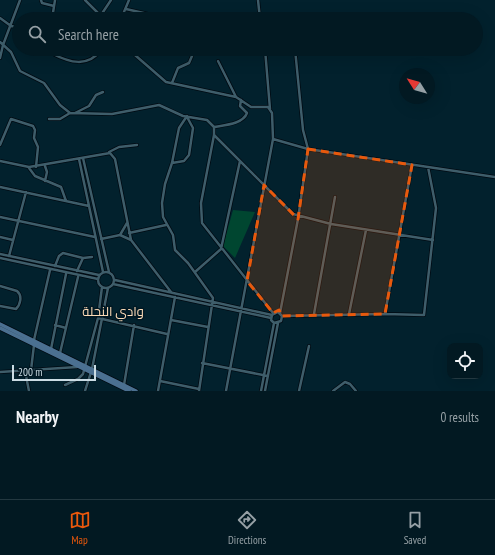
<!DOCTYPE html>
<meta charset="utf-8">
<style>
body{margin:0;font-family:"PT Sans Narrow",Cairo,sans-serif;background:#10262f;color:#f1f3f6}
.controls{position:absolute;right:12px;bottom:12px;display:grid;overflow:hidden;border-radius:8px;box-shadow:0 4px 16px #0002}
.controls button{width:36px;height:36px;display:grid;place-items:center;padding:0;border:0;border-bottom:1px solid #233840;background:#021922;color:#f1f3f6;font:20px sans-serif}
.compass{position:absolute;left:399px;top:68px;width:36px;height:36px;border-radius:50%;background:#021922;box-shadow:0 4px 16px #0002;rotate:307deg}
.scale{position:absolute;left:12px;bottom:10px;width:84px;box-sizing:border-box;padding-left:4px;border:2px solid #cbdce4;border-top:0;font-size:11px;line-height:14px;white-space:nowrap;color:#cbdce4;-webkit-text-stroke:3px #001823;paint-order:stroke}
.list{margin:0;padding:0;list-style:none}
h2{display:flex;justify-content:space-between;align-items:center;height:52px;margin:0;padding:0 16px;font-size:17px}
h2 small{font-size:13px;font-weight:400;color:#96a0a5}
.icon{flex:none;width:22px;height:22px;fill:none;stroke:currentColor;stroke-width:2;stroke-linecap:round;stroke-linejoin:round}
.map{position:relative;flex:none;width:495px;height:391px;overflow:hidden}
.search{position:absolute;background:#021922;box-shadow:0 4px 16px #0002;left:12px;right:12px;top:12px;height:44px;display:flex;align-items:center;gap:10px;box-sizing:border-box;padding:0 14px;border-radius:22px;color:#96a0a5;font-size:15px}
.sheet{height:108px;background:#021922}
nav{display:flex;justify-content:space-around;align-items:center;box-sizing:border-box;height:56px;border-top:1px solid #233840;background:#021922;font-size:11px;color:#96a0a5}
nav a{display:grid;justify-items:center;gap:2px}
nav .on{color:#ea580c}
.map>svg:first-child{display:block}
.green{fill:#004630}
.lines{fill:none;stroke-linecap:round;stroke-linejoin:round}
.minor-casing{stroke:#000a12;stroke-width:4}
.secondary-casing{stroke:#000a12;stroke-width:5}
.minor{stroke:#3e5d6a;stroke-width:2.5}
.secondary{stroke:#4b7091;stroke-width:3.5}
.marked{fill:#e8590c;fill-opacity:0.2;stroke:#e8590c;stroke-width:3;stroke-dasharray:8 5;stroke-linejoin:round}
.labels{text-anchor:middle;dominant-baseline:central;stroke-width:3;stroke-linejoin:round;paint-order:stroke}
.neighbourhood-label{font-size:13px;fill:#feddb9;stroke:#001823}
</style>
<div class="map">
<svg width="495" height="391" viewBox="0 0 495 391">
<rect width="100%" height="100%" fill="#02212d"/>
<path class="green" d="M233,210L255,212L235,258L223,246Z"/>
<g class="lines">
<defs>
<path id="minor" d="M41,0L42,3L54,6
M85,0L104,19
M258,0L260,19
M126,9L170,19
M101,15L111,0
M0,18L11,26L19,27
M52,19L55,0
M121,19L129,0
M0,42L11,52L20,71L44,83L60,105L70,113L112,114L159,105L183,116L207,120L214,127V135L201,203L202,223L273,313
M50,49L51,53C70,63 88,68 102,49
M128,49L166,82L236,97L251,107H268L272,113L273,139L226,391
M265,49L270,109
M135,55L136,49
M0,58L3,45L20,0
M218,61L236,97
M172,83L178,68L189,63L195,49
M75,113L89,106L96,95L103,92
M187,116L179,128L172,163L165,184L162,203L163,217L173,235L175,250L188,263L213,298L199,391
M49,119H60L70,113
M214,127C225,125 243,124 247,113L240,106L241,100
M214,135L293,214L331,224L433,240
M273,139L308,149L495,177
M0,145L11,119L33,126L35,130L34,138L38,147L36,167
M109,152L119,147L137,145
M83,158L109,272
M79,159L103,272
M0,161L29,167L110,153L115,159L131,240
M172,163L184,161L189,155L193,128L187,117
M29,168L35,176L61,187L66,201
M45,181L47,172L45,166
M0,187L89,206
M0,217L95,237
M129,233L166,225
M120,235L131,240L171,292
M0,237L13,240
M101,239L120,235L127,223
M0,254L99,275
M9,256L26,192
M0,258L98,279
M55,266L59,256L63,253L83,258
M77,271L83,258L92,257
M98 280a8 8 0 1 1 16 0a8 8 0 1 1-16 0Z
M195,272L221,249L240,161
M115,280L272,315L278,312L282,316L281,321L274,323L271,320L272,315
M113,284L271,318
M0,286L17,291C23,296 20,305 16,309L0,306
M280,313L298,219L308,149L303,130L295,49H290
M314,314L335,197
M349,314L366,230
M385,314L424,315L436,208L428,167
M282,316L385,314L412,165
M98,318L167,334
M171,320L208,327
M55,325L66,328
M34,340L50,270
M51,349L66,274
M60,353L78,277
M202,363L268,376
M31,370L34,345
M25,371L29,391
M0,372L77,367
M160,381L199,389
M65,385L78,379L83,374L98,318L102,287
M124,385L134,325
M85,391L92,369L108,288
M158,391L175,297
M261,391L274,323
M265,391L278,323
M299,391L309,346
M333,391L345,382L350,384L356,391"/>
<path id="secondary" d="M0,324L136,391
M0,328L129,391"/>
</defs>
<use href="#minor" class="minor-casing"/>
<use href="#secondary" class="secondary-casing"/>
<use href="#minor" class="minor"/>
<use href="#secondary" class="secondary"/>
</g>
<path class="marked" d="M308,149L412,165L385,314L282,316L279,310L273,313L247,281L264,185L298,219Z"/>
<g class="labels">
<g class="neighbourhood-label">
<text x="113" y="311">وادي النحلة</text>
</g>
</g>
</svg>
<div class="controls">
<button><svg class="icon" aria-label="locate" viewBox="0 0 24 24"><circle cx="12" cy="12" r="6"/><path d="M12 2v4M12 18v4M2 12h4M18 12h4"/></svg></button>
</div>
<svg class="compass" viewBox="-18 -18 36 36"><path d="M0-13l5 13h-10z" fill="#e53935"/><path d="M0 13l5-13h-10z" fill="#96a0a5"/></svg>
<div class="scale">200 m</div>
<div class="search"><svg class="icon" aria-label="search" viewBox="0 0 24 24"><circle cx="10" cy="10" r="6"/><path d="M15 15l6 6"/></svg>Search here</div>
</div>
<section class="sheet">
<h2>Nearby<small>0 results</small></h2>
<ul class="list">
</ul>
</section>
<nav>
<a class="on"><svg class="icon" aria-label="map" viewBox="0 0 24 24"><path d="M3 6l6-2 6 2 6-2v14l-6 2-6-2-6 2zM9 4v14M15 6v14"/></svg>Map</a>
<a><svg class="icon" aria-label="directions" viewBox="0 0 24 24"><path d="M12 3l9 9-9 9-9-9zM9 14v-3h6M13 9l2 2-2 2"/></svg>Directions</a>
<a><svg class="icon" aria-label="saved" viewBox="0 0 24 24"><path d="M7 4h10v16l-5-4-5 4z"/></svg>Saved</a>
</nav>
